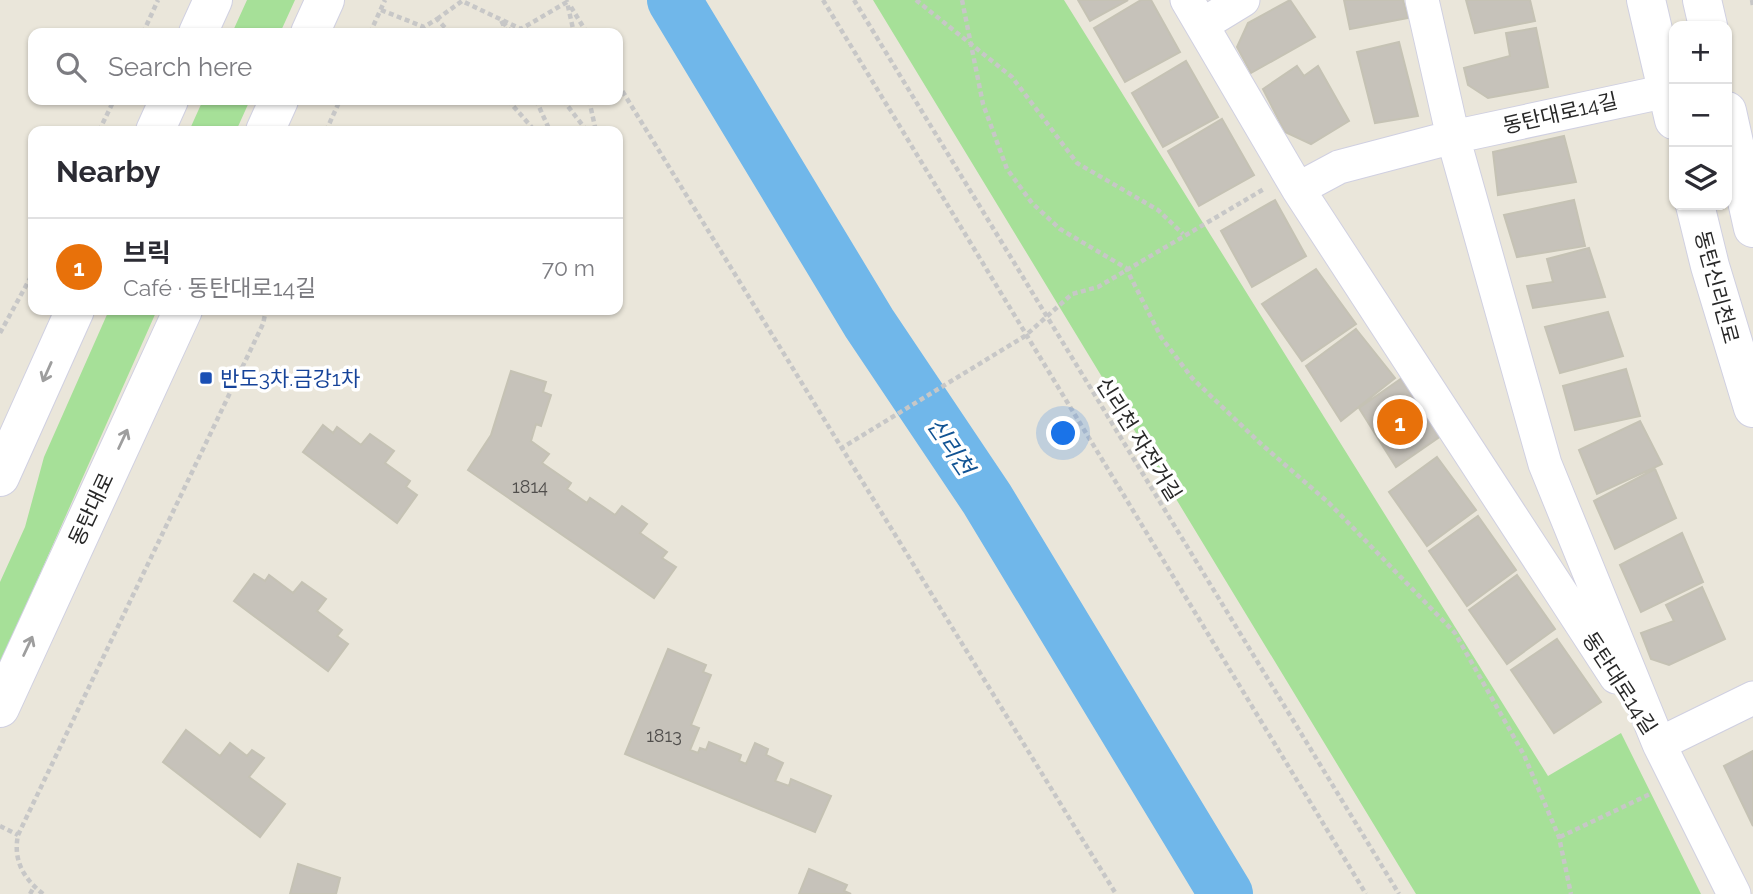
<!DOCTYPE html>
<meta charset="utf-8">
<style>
body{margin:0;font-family:Raleway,"Noto Sans KR",sans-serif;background:#f7f7f7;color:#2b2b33}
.controls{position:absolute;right:21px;top:21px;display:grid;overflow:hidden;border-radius:14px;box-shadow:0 2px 5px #0004}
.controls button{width:63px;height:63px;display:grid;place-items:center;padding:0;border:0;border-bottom:2px solid #e1e1e2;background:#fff;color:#2b2b33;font:35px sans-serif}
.you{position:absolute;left:1064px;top:434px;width:24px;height:24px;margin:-18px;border:5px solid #fff;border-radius:50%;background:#1a73e8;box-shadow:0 0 0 10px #1a73e833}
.badge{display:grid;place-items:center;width:46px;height:46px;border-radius:50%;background:#3e45f3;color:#fff;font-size:23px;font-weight:700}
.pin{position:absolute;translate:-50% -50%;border:4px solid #fff;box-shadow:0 2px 7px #0006}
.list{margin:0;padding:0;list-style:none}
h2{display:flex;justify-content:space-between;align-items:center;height:91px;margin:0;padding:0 28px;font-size:30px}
h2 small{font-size:23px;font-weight:400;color:#7c7c81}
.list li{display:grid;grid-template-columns:46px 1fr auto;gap:21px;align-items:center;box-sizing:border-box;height:98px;padding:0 28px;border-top:2px solid #e1e1e2}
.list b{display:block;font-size:26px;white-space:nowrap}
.list p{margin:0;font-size:23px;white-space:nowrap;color:#7c7c81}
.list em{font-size:23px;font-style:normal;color:#7c7c81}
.icon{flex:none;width:38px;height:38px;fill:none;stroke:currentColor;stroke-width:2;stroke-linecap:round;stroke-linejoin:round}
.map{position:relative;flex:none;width:1753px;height:894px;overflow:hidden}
.search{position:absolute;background:#fff;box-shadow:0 2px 5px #0004;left:28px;top:28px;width:595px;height:77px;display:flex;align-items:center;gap:18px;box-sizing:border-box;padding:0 24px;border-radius:14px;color:#7c7c81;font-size:26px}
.panel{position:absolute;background:#fff;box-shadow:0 2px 5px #0004;left:28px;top:126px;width:595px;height:189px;border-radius:14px}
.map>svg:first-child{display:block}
.green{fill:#a6e098}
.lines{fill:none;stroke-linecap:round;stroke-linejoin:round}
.river{stroke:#70b7ea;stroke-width:54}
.building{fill:#c6c2ba;stroke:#c5c2b4;stroke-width:2}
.street-casing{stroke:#d0d0e1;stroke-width:35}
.secondary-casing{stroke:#d0d0e1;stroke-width:40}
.path{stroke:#c7c7c7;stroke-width:4.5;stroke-dasharray:5 3.5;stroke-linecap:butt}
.street{stroke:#fff;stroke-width:33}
.secondary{stroke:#fff;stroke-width:38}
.oneway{stroke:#9e9e9e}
.transit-dot{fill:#1a4fb4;stroke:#fff;stroke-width:2.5}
.labels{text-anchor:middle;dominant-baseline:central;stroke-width:7;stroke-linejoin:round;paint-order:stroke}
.number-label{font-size:18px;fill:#504e4c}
.street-label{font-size:21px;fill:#282828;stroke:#fff}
.transit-label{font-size:21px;fill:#164399;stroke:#fff;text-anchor:start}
.water-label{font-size:23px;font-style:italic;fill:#115393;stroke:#fff}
</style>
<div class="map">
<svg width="1753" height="894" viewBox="0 0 1753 894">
<rect width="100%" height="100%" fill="#eae6da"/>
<path class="green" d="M247,0H295L280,33H232Z
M873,0H1064L1548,776L1621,733L1701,894H1416Z
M203,100H250L236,131H189Z
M109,310H157L0,664V582L25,527L44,457Z"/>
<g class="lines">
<path class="river" d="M674,0L869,323L987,499L1226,894"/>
</g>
<path class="building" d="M1078,0H1128L1090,21Z
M1141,0H1151L1180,52L1125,82L1094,28Z
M1290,0L1315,37L1251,73L1237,47L1248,23Z
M1344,0H1403L1408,18L1350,29Z
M1466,0H1530L1535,21L1475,33Z
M1536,28L1548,87L1488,98L1468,85L1464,68L1510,56L1506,33Z
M1399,42L1418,116L1375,123L1357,52Z
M1186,61L1218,117L1163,147L1132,93Z
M1297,66L1304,76L1318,66L1349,121L1311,144L1285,132L1263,89Z
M1222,119L1254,175L1199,206L1168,151Z
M1564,136L1576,182L1498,195L1493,152Z
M1275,200L1306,256L1252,287L1221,231Z
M1574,200L1585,246L1517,257L1504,215Z
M1589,248L1605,297L1533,308L1527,286L1553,282L1547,259Z
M1316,269L1356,324L1302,361L1262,304Z
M1608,312L1623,356L1560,373L1545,327Z
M1356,329L1395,378L1341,421L1306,366Z
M1626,369L1640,416L1575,430L1563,386Z
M511,371L546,382L543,392L551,395L541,426L536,424L531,441L549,454L542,463L571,483L567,489L587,503L590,498L615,515L622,506L647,524L640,533L667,552L662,558L676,567L654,598L468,470L491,435Z
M1405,376L1441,436L1396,467L1359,408Z
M1640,421L1662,464L1597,494L1579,450Z
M323,425L333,433L337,427L361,445L370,434L394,451L385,463L410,481L406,487L417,495L397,523L303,452Z
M1437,457L1476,510L1427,546L1389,492Z
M1655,469L1676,518L1615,549L1594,501Z
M1478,516L1516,570L1467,606L1429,551Z
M1682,533L1703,582L1641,612L1620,565Z
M254,574L265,581L269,575L293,593L302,582L326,599L317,611L342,630L337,636L348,644L328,671L234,601Z
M1517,575L1555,629L1507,664L1469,610Z
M1702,587L1725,639L1669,665L1651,659L1641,633L1674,621L1666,605Z
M1557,639L1601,702L1554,733L1511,670Z
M668,649L706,665L703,672L711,675L691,725L699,728L690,750L698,753L700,748L706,750L709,742L741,755L739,761L746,764L755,743L768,749L766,755L783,763L775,781L789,786L791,779L831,796L815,832L625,754Z
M186,730L220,756L230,743L247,756L252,750L264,758L249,777L285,804L260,837L163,762Z
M1753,751V826L1724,766Z
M298,864L340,878L336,894H290Z
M809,869L847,885L844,891L851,894H799Z"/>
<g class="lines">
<defs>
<path id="street" d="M1187,0L1298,189L1616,677
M1422,0L1453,137L1545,464L1659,744L1734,894
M1202,25L1243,0
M1298,189L1339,167L1453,137L1667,91
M1659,744L1753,698"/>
<path id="secondary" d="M1646,0L1674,120
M1702,0L1708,26
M198,33L213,0
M310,33L325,0
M1727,111L1753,228
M155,131L169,100
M265,131L279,100
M1695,205L1710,266L1753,408
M0,477L75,310
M0,708L183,310"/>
</defs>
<use href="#street" class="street-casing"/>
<use href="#secondary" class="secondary-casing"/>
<path class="path" d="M823,0L1366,894
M854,0L1399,894
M916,0L1012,77L1077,163L1158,210L1183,234
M962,0L983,104L1007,169L1032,203L1060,229L1126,268L1161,337L1192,378L1260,443L1329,503L1455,633L1524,755L1559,837L1571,894
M1752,0L1753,6
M571,7L587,33
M381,10L424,27L437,19L450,33
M437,19L462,1L521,29L567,2L574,33
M143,33L158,0
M370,33L385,0
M507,33L501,20L512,33
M618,84L1116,894
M508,100L535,131
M536,100L550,131
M563,100L587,131
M589,100L596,131
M99,131L114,100
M326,131L340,100
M0,333L33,273
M840,449L1025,336L1072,294L1098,287L1264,189
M0,826L18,835
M1560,837L1650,794
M30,894L34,887
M43,894C23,878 13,860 18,835L263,324L266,310"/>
<use href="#street" class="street"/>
<use href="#secondary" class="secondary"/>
</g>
<defs><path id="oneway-shaft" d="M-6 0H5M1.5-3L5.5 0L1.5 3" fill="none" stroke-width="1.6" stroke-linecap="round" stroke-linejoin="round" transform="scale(1.75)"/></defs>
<g class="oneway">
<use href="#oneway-shaft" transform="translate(47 372) rotate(114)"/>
<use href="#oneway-shaft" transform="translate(123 439) rotate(-65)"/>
<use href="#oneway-shaft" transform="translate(28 646) rotate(-65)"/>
</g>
<rect class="transit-dot" x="199" y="371" width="14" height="14" rx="3.5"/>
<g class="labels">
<g class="number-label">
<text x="530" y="486">1814</text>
<text x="664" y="735">1813</text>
</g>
<g class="street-label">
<text transform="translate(1560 113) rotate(-13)">동탄대로14길</text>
<text transform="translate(1717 287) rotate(75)">동탄신리천로</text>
<text transform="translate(1139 439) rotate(58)">신리천 자전거길</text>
<text transform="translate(91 509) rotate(-65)">동탄대로</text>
<text transform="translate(1620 683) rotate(57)">동탄대로14길</text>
</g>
<g class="transit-label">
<text x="220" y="378">반도3차.금강1차</text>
</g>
<g class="water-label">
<text transform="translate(951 446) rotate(56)">신리천</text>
</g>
</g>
</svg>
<div class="controls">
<button>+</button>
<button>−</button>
<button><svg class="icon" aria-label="layers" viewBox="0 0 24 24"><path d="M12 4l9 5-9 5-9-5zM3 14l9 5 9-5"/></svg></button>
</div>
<div class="you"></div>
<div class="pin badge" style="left:1400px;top:422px;background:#e8710a">1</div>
<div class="search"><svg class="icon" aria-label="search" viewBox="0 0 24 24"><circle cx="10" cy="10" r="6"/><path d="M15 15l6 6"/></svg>Search here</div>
<section class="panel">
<h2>Nearby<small></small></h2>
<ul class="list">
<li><span class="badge" style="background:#e8710a">1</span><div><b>브릭</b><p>Café · 동탄대로14길</p></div><em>70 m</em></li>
</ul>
</section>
</div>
